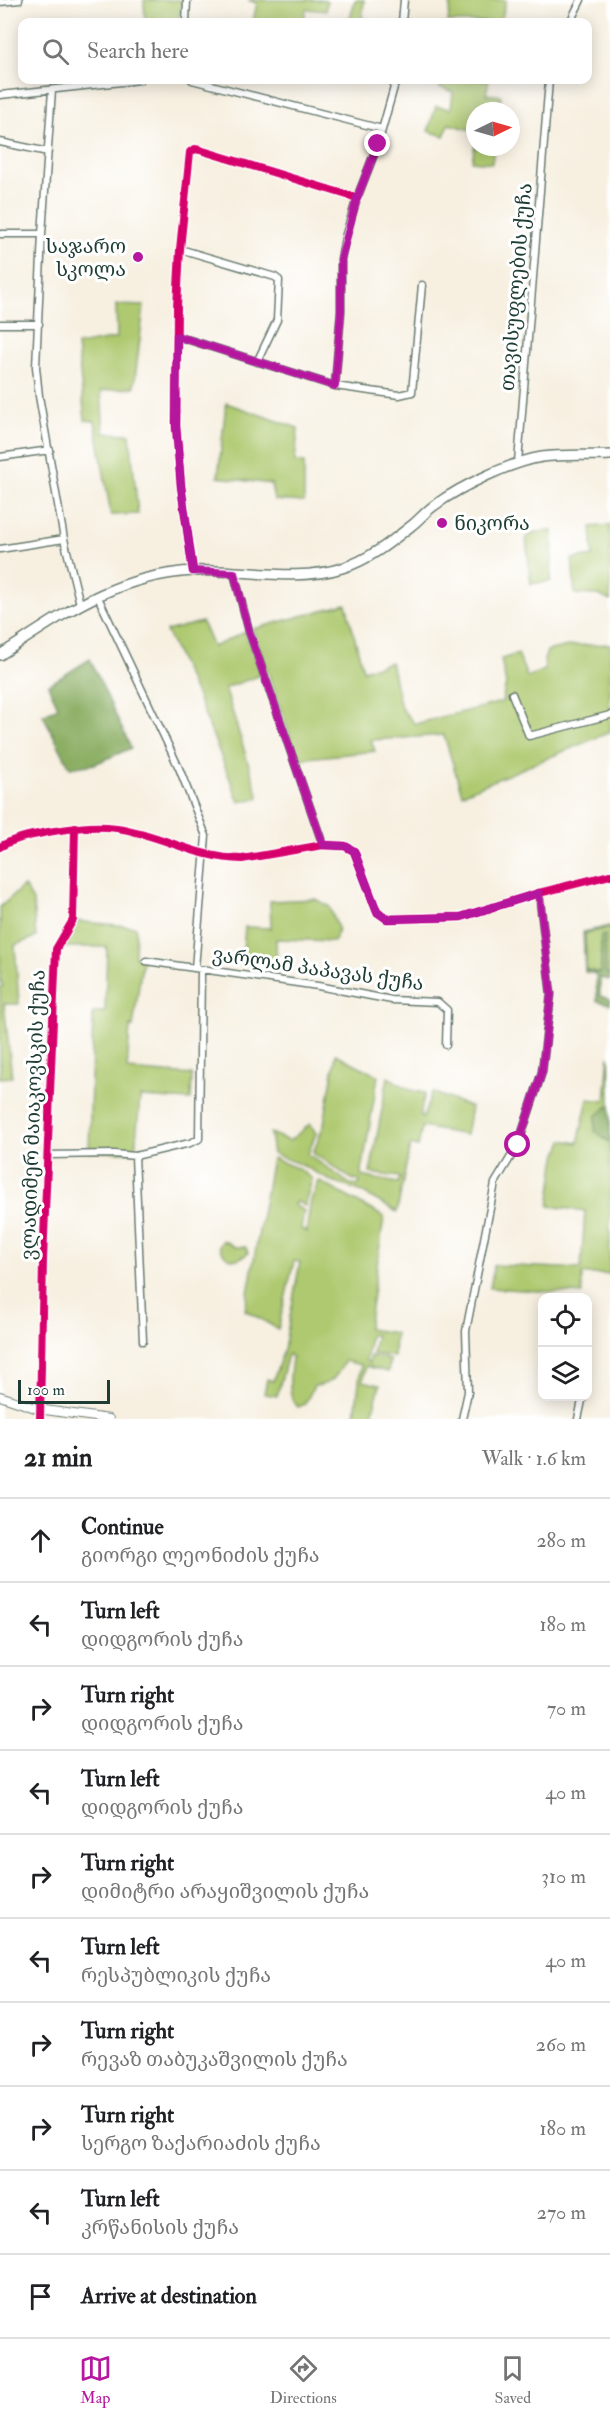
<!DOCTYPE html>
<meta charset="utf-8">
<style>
body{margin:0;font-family:"IM FELL Double Pica","Noto Serif Georgian",serif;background:#f2f2f2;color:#202124}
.controls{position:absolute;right:18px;bottom:18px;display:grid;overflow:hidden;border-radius:12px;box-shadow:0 3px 15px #0003}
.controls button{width:54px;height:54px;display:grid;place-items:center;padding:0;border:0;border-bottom:2px solid #e0e0e0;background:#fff;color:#202124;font:30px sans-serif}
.compass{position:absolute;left:466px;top:102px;width:54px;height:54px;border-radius:50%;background:#fff;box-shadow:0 3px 15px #0003;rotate:85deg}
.scale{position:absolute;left:18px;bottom:15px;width:92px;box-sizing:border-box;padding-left:6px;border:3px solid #1f3d34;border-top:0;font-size:16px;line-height:21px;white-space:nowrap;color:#1f3d34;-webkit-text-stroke:4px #fff;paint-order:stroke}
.stop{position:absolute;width:18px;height:18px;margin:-14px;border:4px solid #b5179e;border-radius:50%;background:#fff}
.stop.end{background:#b5179e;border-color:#fff;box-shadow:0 2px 6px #0008}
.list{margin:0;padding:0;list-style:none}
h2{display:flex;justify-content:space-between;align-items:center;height:78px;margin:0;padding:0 24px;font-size:26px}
h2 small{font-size:20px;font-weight:400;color:#757577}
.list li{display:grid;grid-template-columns:39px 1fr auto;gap:18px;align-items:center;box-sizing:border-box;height:84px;padding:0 24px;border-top:2px solid #e0e0e0}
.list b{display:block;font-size:22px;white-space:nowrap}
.list p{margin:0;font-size:20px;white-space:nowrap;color:#757577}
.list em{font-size:20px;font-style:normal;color:#757577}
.icon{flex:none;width:33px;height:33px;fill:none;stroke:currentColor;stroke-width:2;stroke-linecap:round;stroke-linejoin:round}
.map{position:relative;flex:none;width:610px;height:1419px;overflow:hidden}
.search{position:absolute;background:#fff;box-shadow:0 3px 15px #0003;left:18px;right:18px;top:18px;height:66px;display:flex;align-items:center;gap:15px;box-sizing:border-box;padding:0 21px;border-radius:12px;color:#757577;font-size:22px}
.sheet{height:918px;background:#fff}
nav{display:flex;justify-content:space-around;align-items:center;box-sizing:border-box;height:84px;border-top:2px solid #e0e0e0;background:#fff;font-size:16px;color:#757577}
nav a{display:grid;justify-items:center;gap:3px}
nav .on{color:#b5179e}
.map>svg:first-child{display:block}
.green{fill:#aec96f;stroke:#668352;stroke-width:1.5}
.forest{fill:#8aad62;stroke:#54754b;stroke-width:1.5}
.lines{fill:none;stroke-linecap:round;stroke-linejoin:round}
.minor-casing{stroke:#6b7c71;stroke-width:9}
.tertiary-casing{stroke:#6b7c71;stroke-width:10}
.primary-casing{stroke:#6b7c71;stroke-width:12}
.minor{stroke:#fff;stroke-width:6}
.tertiary{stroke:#fff;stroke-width:8}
.primary{stroke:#fff;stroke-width:9}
.cycleway-casing{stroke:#fff;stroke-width:11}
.cycleway{stroke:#d6006c;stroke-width:8}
.route{stroke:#b5179e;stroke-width:8}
.poi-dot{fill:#b5179e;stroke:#fff;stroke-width:2}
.labels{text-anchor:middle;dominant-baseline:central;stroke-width:6;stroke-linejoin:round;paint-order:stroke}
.poi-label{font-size:20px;fill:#1f3d34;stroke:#fff;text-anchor:end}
.street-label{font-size:20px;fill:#1f3d34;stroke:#fff}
</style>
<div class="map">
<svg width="610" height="1419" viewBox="0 0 610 1419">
<rect width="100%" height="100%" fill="#fff"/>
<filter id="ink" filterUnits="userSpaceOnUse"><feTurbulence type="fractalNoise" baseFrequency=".0167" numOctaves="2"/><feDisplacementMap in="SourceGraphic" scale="12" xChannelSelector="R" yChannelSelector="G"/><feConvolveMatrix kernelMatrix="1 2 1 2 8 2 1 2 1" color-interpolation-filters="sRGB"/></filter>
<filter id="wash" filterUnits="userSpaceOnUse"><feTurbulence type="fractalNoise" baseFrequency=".008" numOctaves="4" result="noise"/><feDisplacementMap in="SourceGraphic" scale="24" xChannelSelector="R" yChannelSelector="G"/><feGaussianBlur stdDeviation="1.35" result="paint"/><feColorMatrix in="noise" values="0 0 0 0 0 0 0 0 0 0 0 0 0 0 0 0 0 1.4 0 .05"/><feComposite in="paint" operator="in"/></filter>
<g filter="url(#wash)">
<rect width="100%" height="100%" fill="#f7f0e1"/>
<path class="green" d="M144,0H182L179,22H145Z
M248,0H325L327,1L326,11L306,9L304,22H253L257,3Z
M355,0H364L362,22H343L344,18L350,19Z
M451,0H506L501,22H448Z
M440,80H489L486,94L501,96L499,111H475V131L449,124L444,136L428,131L436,106L451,109L453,92L439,87Z
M475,143V147H494L492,163L472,161Z
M116,305L144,306L134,387L101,391L104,433L130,434L138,514L111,515L95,421L85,420L77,345L117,338Z
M226,403L298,428L295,462L304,463V502L274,500L271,484L218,477Z
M610,525V601L599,595L575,594L572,559L593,556L591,527Z
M553,531L551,581L531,584L526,537L536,532Z
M346,604L363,670L391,662L401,708L415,724L502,702L506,684L501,659L518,654L527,677L545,670L544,660L547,651L568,646L610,644V732L462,794L444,735L371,740L375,751L298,759L253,629Z
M202,622L213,647L245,632L261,675L225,688L259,798L239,802L200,703L166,631Z
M24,886L33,901L36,937L15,945L19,1004H4L12,1077L0,1078V987L3,986L0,980V907Z
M315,899L329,906L338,928L335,941L276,939L277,966L242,961L245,927L271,928L270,901Z
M75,921L136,927L135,957H143L133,1027L130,1026L127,1070L192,1075L191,1100L140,1097L135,1152H89L93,1012H105L107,947H60Z
M610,928V975L606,974L605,935H601V973L586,970L585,933Z
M336,1054L378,1076L361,1176L398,1183L400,1177L370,1173L388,1077L410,1090L425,1093L420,1115L423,1118L432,1092L471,1107L466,1135L422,1127L418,1147L410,1145L397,1212L360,1191L333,1182L302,1165L273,1154L270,1133L289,1141L310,1124L316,1133L308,1154L350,1184L359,1185L360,1181L352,1179L313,1153L324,1124Z
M609,1056L610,1108L607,1107L603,1138L610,1142V1274H582V1294L490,1288L494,1265L581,1269L585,1211L549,1206L555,1162L563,1140L578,1143L588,1099L605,1101Z
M272,1158L299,1169L312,1179L305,1206L296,1201L294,1205L304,1211L301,1229L306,1232L311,1200L319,1181L384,1217L368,1329L395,1333L394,1357L372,1354L376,1335H370L366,1361L369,1363L370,1356L390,1360L388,1372L366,1366L363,1381L380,1385L371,1419L355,1416L361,1365L345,1361C337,1376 332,1385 314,1386L305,1404L298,1407C285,1394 291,1373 292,1357L288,1354L277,1396L264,1394L267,1379L273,1381L284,1349L300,1262L294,1261L278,1329L245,1310Z
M223,1240L235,1247H246L248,1253C236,1264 225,1260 219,1246Z"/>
<path class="forest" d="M90,659L131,748L95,764L70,768L43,715L58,707L48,685Z
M610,926V928L585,933L586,970L601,973V935H605L606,974L610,975V980L600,978V996L610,999V1004L597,1001L596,974L585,972L583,932Z
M607,1107L610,1108V1142L595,1131L596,1116Z"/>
</g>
<g filter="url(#ink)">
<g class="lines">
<defs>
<path id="minor" d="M0,2L19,0
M186,22L187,0
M402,22L404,0
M570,22L581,0
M192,80L382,129
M52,90L42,234L36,367L39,396L64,539L80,604
M0,95L140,80
M0,142L48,152
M0,234H42
M180,249L275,277L279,280L277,320L257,362
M0,324H39
M177,336L335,386L399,395L412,392L422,285
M335,386L341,311V259L345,237L357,198L378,144L396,80
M0,457L50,450
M518,462L549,80
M0,549L64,539
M193,571L181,486L176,426L177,307L180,249L190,152L195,149L200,150L357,198
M234,573L249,631L323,845
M97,595L179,768L206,836L195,968
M512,694L529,736L610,715
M0,847C14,838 32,835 48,832C72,828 93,825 117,828C160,834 198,859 242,859L323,845L345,846L354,851L377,912L387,919L461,917L539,893L610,875
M146,961L318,986L392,1000L438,1002L447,1010L446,1045
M48,1155L114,1154L135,1156L143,1341
M135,1156L190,1143L199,1139L201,970
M40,1419L43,1261L56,949L73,920L75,827
M462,1419L468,1392L466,1331L495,1183L518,1145L542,1072L551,994L539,893
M578,1419L583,1396"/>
<path id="tertiary" d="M0,1396L38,1409L109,1419"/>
<path id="primary" d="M0,655C64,614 113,576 193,571C242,568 294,583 342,568C367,561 391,542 411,526C419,520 426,511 435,505C461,486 511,462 542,457C564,454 588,456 610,455"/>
</defs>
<use href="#minor" class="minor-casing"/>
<use href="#tertiary" class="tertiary-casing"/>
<use href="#primary" class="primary-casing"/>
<use href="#minor" class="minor"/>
<use href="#tertiary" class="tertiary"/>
<use href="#primary" class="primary"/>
<defs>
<path id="cycleway" d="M193,571L181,486L176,426L177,307L180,249L190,152L195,149L200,150L357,198
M0,847C14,838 32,835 48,832C72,828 93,825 117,828C160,834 198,859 242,859L323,845L345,846L354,851L377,912L387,919L461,917L539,893L610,875
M40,1419L43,1261L56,949L73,920L75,827"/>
</defs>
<use href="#cycleway" class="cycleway-casing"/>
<use href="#cycleway" class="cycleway"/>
</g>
</g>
<g class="lines" filter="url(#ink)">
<path class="route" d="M378,144L357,198L341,259V311L335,386L177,336L176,426L181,486L193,571L234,573L249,631L323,845L345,846L354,851L377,912L387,919L461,917L539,893L551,994L542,1072L518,1145"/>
</g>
<g class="poi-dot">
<circle cx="138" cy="257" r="6"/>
<circle cx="442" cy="523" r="6"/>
</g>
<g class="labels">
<g class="poi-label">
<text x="126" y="246">საჯარო<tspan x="126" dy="23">სკოლა</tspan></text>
<text x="454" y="523" text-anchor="start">ნიკორა</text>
</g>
<g class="street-label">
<text transform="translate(516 287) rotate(-85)">თავისუფლების ქუჩა</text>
<text transform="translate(318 969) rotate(8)">ვარლამ პაპავას ქუჩა</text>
<text transform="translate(33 1115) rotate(-88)">ვლადიმერ მაიაკოვსკის ქუჩა</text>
</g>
</g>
</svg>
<div class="controls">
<button><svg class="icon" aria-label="locate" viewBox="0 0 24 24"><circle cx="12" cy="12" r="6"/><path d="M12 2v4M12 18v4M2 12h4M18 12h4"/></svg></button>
<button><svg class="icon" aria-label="layers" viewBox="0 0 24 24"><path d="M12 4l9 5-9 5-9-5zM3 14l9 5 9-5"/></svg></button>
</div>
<svg class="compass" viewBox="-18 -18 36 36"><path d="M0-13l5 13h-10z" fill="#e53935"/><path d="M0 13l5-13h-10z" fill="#757577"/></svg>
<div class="scale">100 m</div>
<div class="stop" style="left:518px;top:1145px"></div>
<div class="stop end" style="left:378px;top:144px"></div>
<div class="search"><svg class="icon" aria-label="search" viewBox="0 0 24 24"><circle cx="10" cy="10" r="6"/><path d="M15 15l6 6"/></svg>Search here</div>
</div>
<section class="sheet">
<h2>21 min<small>Walk · 1.6 km</small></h2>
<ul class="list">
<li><svg class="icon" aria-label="ahead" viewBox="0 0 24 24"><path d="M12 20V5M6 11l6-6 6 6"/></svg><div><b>Continue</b><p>გიორგი ლეონიძის ქუჩა</p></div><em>280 m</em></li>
<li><svg class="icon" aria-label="left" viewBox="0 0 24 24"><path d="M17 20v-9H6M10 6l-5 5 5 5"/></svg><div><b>Turn left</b><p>დიდგორის ქუჩა</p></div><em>180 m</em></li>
<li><svg class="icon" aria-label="right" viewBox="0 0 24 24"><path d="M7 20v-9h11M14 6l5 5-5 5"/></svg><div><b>Turn right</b><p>დიდგორის ქუჩა</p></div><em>70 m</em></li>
<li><svg class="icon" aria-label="left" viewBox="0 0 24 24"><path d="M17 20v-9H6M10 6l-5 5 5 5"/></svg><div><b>Turn left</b><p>დიდგორის ქუჩა</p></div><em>40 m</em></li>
<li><svg class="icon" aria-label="right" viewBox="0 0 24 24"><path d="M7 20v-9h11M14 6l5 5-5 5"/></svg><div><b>Turn right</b><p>დიმიტრი არაყიშვილის ქუჩა</p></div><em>310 m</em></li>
<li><svg class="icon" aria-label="left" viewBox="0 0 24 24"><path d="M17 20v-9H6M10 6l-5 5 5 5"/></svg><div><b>Turn left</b><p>რესპუბლიკის ქუჩა</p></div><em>40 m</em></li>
<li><svg class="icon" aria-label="right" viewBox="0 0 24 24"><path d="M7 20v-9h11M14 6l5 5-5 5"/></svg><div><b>Turn right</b><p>რევაზ თაბუკაშვილის ქუჩა</p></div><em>260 m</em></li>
<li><svg class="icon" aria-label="right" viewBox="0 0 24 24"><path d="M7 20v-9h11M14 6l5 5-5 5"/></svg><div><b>Turn right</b><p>სერგო ზაქარიაძის ქუჩა</p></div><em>180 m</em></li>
<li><svg class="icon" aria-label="left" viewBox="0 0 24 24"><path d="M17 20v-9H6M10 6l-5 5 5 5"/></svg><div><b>Turn left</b><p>კრწანისის ქუჩა</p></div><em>270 m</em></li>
<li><svg class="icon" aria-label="arrive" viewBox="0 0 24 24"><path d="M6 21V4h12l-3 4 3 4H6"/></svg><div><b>Arrive at destination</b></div></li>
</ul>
</section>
<nav>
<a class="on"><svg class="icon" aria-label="map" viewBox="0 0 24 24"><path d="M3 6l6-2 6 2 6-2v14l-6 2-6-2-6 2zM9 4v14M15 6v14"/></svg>Map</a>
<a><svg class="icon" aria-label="directions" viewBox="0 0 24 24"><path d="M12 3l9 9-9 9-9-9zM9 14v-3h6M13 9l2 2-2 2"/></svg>Directions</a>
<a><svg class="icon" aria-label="saved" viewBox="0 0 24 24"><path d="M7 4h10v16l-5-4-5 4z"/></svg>Saved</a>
</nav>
